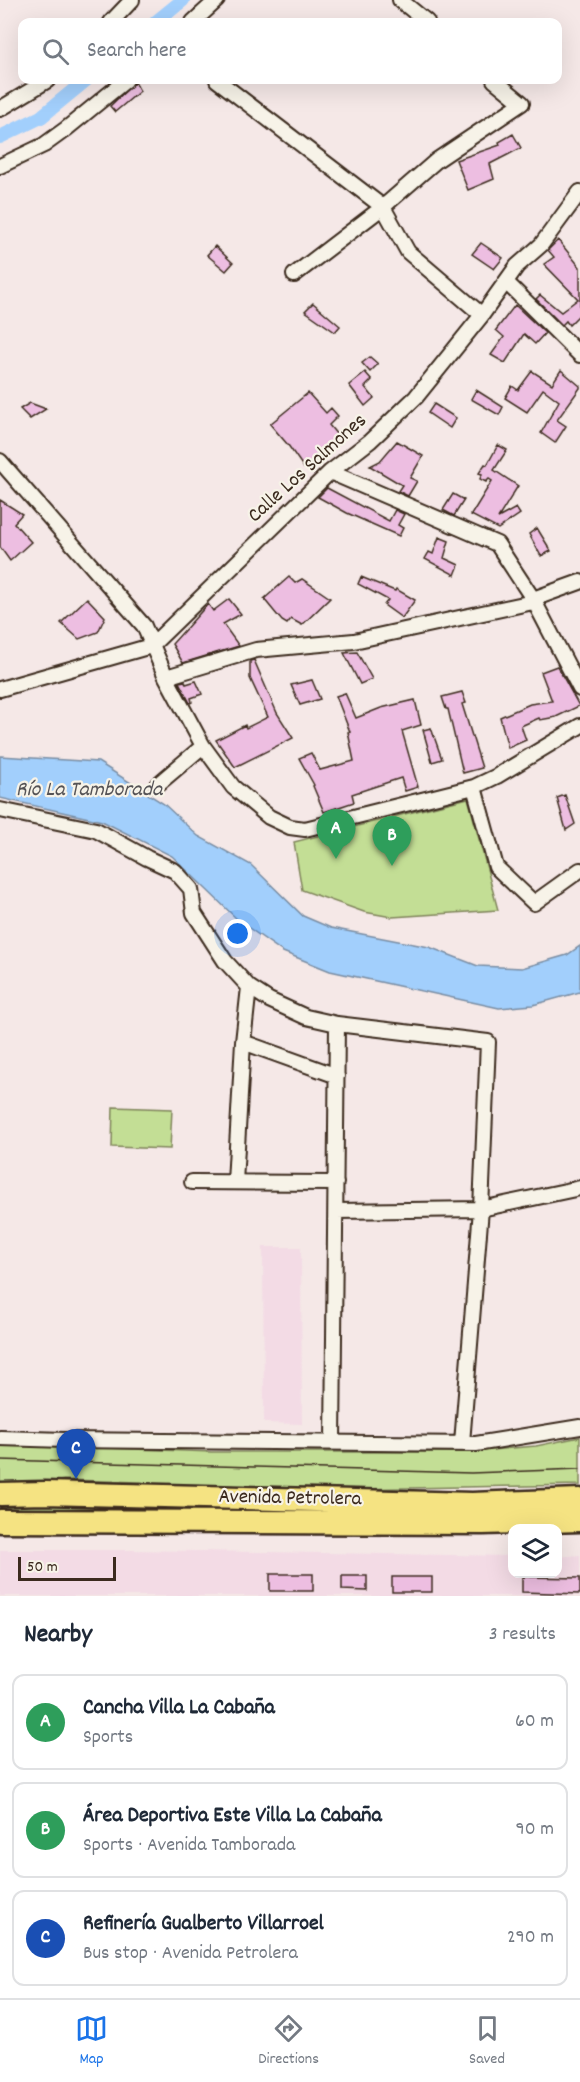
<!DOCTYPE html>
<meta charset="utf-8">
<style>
body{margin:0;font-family:Dekko,sans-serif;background:#f6f6f7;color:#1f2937}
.controls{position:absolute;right:18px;bottom:18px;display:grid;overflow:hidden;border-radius:12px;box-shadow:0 6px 24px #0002}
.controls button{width:54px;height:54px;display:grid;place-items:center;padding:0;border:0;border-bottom:2px solid #e0e1e3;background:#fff;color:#1f2937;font:30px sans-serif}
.scale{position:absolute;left:18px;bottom:15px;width:98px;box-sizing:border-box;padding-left:6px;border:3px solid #3b2a1e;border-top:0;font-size:16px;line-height:21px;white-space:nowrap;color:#3b2a1e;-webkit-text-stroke:4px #f7f3e8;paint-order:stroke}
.you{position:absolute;left:238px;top:934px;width:21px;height:21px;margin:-15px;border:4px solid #fff;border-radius:50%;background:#1a73e8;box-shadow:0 0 0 9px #1a73e833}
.badge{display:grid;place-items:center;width:39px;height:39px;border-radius:50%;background:#1a73e8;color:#fff;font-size:20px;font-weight:700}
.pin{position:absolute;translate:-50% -50px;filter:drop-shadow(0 2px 3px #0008)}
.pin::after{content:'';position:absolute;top:32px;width:21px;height:18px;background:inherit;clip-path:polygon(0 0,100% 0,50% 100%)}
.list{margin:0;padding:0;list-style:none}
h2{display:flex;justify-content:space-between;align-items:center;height:78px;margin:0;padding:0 24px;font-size:26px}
h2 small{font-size:20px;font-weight:400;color:#747a83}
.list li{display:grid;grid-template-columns:39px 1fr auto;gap:18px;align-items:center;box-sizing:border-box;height:96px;margin:0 12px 12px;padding:0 12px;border:2px solid #e0e1e3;border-radius:12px}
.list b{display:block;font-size:22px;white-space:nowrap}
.list p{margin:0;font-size:20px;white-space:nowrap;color:#747a83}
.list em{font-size:20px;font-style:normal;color:#747a83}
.icon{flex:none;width:33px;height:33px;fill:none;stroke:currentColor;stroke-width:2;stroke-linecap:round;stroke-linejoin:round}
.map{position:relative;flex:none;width:580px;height:1596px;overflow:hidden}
.search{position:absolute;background:#fff;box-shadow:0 6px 24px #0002;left:18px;right:18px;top:18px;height:66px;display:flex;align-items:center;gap:15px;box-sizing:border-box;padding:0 21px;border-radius:12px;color:#747a83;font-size:22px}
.sheet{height:402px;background:#fff}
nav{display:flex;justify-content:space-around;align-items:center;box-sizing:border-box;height:84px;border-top:2px solid #e0e1e3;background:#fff;font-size:16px;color:#747a83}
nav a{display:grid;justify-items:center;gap:3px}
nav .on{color:#1a73e8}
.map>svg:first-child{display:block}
.built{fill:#f3dbe5}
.green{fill:#c3de95;stroke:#7f845a;stroke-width:1.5}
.water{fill:#a2cffc;stroke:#798da3;stroke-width:1.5}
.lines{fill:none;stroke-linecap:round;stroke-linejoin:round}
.canal{stroke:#a2cffc;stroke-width:14}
.building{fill:#edbee1;stroke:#3b2a1e;stroke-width:1.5}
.minor-casing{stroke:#3b2a1e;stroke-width:18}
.trunk-casing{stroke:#3b2a1e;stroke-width:27}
.minor{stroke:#f7f3e8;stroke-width:14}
.trunk{stroke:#f5e382;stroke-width:22}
.tram{stroke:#3b2a1e;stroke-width:1.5}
.labels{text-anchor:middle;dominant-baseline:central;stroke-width:4.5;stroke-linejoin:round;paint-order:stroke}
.street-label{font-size:21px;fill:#3b2a1e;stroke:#f7f3e8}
.water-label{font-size:22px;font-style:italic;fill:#555356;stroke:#f7f3e8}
</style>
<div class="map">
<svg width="580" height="1596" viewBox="0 0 580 1596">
<rect width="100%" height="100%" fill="#f5e8e7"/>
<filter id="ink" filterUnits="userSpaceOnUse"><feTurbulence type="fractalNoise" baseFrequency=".0167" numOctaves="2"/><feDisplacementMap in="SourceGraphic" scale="12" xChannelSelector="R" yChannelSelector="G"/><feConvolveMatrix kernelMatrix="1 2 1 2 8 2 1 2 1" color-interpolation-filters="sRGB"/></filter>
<g filter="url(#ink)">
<path class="built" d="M263,1247H301L302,1424L264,1423Z
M0,1550H130L512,1556V1574H558V1557L580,1555V1596H0Z"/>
<path class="green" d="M468,798L498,910L392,917L364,912L302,890L294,842Z
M113,1107L172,1109L170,1149L112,1147Z
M580,1437V1485L351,1489L164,1487L141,1482L64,1480L42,1484L0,1482V1444L212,1452H468L536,1446Z
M19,1503L580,1513L0,1514V1504Z"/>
<path class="water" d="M0,756L98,762L164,804L198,836L251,865L303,916L331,928L429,947L478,966L522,968L567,955L580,946V992L533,1005L499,1008L330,971L283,952L239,921L172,856L102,821L0,798Z"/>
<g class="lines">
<path class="canal" d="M156,22L183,0
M0,137L41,117L86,80"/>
</g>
<path class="building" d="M135,82L140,91L115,112L110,106Z
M513,134L521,148L490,164L494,179L468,190L456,160L500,145L499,142Z
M558,240L580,267V314L569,325L566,321L562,325L536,299L540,295L561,312L578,299L544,264L554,257L548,250Z
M481,243L503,258L494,269L472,254Z
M215,246L233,263L226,271L207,255Z
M313,303L340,326L335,332L305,311Z
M515,305L545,333L535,344L524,334L505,363L491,355L504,337L496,330Z
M370,357L378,364L370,372L362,363Z
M561,370L580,386V388L557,420L566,426L555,443L541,433L559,401L543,389L527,412L505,398L512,386L518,390L532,371L552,384Z
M365,372L372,380L365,387L374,398L365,406L349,385Z
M476,390L503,407L499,415L471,399Z
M308,393L326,413L331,408L338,416L329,425L342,441L304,468L288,445L270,424Z
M30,403L46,409L30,419L20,409Z
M434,404L456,418L450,428L428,413Z
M397,441L423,456L410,478L417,481L408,496L398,491L402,485L370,466L380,461Z
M498,445L507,450L494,470L518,486L498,518L516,508L520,514L498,529L471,515L492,481L489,479L486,482L480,479L482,474L479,473L485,464L487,465Z
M327,488L389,521L395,510L404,514L398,525L403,528L399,536L347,513L318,497Z
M453,494L464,500L454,516L443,510Z
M0,500L22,514L14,523L31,542L10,561L0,547Z
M537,528L551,551L541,556L529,534Z
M439,537L449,541L444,558L459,565L455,575L425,559L429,552L433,554Z
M289,577L295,583L302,579L330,598L302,625L291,619L287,624L282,621L264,599Z
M361,577L395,591L396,589L415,600L402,618L384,605L388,600L358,584Z
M87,598L105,617L98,632L79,639L61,623Z
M229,599L241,614L223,624L239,646L183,663L172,644L208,604L213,611Z
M357,652L372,679L360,684L344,653Z
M254,660L277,713L293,738L235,767L216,740L245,725L246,728L268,717L250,678V661Z
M557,666L579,706L556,717L540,720L539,718L521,726L526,740L508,748L500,717L530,704L552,701L541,672Z
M312,680L320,699L300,705L291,685Z
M185,681L186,684L196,681L202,694L191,698L192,702L190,703L179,682Z
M462,692L466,703L462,704L482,768L463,773L448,709H446L442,697Z
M345,693L356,718L381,708L415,700L421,725L402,731L418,787L405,791L401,778L352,794L354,802L324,812L313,786L314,785L299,758L311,753L320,770L354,761L348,732H350L336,696Z
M431,728L442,759L432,762L423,730Z
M565,795L575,824L566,830L557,798Z
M270,1574H313V1591H270Z
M342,1576H367V1591L342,1590Z
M392,1577H432V1592H392Z
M522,1577L580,1578V1594L522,1592Z"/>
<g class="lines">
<defs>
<path id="minor" d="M400,0L427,22
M111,22L132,0
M193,22L217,0
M217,80L383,207L408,252L482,315
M0,109L48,80
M0,166L44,145L66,129L126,80
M294,275L383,207L437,160L522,103L494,80
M506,282L580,355
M0,461L144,626L166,677L203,746L233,787L269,817L290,827L305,829L474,787L497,776L580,726
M330,472L497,544L533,599L580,689
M533,599L580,582
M166,677L256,650L354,641L533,602
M0,689L151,646L330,472L370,441L416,397L482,315L517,266L541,245L580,192
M157,785L203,746
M474,787L496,867L534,903L580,870
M0,810L96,830L147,858L175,871L191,889L194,913L225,961L249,987L269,1000L306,1017L337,1024L488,1042L481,1209L462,1443
M243,1042L337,1076
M192,1182L336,1183
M235,1182L243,1042L249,987
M336,1211L481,1209L580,1188
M0,1438L65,1440L476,1444L580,1427
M333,1443L337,1024"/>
<path id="trunk" d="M0,1494L45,1493L472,1504L580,1500
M0,1521L483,1523L580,1520"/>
</defs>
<use href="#minor" class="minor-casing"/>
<use href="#trunk" class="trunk-casing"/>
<use href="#minor" class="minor"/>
<use href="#trunk" class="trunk"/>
<path class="tram" d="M0,1460L471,1473L580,1469"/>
</g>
</g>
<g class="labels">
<g class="street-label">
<text transform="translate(308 469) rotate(-42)">Calle Los Salmones</text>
<text transform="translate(290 1499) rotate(1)">Avenida Petrolera</text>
</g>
<g class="water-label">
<text x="89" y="790">Río La Tamborada</text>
</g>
</g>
</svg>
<div class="controls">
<button><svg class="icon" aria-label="layers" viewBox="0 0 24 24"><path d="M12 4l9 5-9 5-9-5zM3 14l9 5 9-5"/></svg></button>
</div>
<div class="scale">50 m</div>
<div class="you"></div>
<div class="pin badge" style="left:336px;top:859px;background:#2e9e5b">A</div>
<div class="pin badge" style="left:392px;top:866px;background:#2e9e5b">B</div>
<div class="pin badge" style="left:76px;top:1479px;background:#1a4fb4">C</div>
<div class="search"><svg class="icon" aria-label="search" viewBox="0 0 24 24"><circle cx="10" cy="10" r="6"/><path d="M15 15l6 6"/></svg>Search here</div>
</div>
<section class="sheet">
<h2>Nearby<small>3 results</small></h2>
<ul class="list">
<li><span class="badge" style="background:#2e9e5b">A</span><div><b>Cancha Villa La Cabaña</b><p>Sports</p></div><em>60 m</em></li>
<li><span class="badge" style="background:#2e9e5b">B</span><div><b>Área Deportiva Este Villa La Cabaña</b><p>Sports · Avenida Tamborada</p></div><em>90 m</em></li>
<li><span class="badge" style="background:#1a4fb4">C</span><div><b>Refinería Gualberto Villarroel</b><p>Bus stop · Avenida Petrolera</p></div><em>290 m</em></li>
</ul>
</section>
<nav>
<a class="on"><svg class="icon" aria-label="map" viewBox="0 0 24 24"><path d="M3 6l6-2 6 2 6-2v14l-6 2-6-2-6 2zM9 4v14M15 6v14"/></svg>Map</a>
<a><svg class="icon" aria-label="directions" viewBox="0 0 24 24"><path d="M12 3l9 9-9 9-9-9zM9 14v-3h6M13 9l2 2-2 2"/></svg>Directions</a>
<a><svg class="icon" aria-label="saved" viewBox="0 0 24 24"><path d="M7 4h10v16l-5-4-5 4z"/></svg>Saved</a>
</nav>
